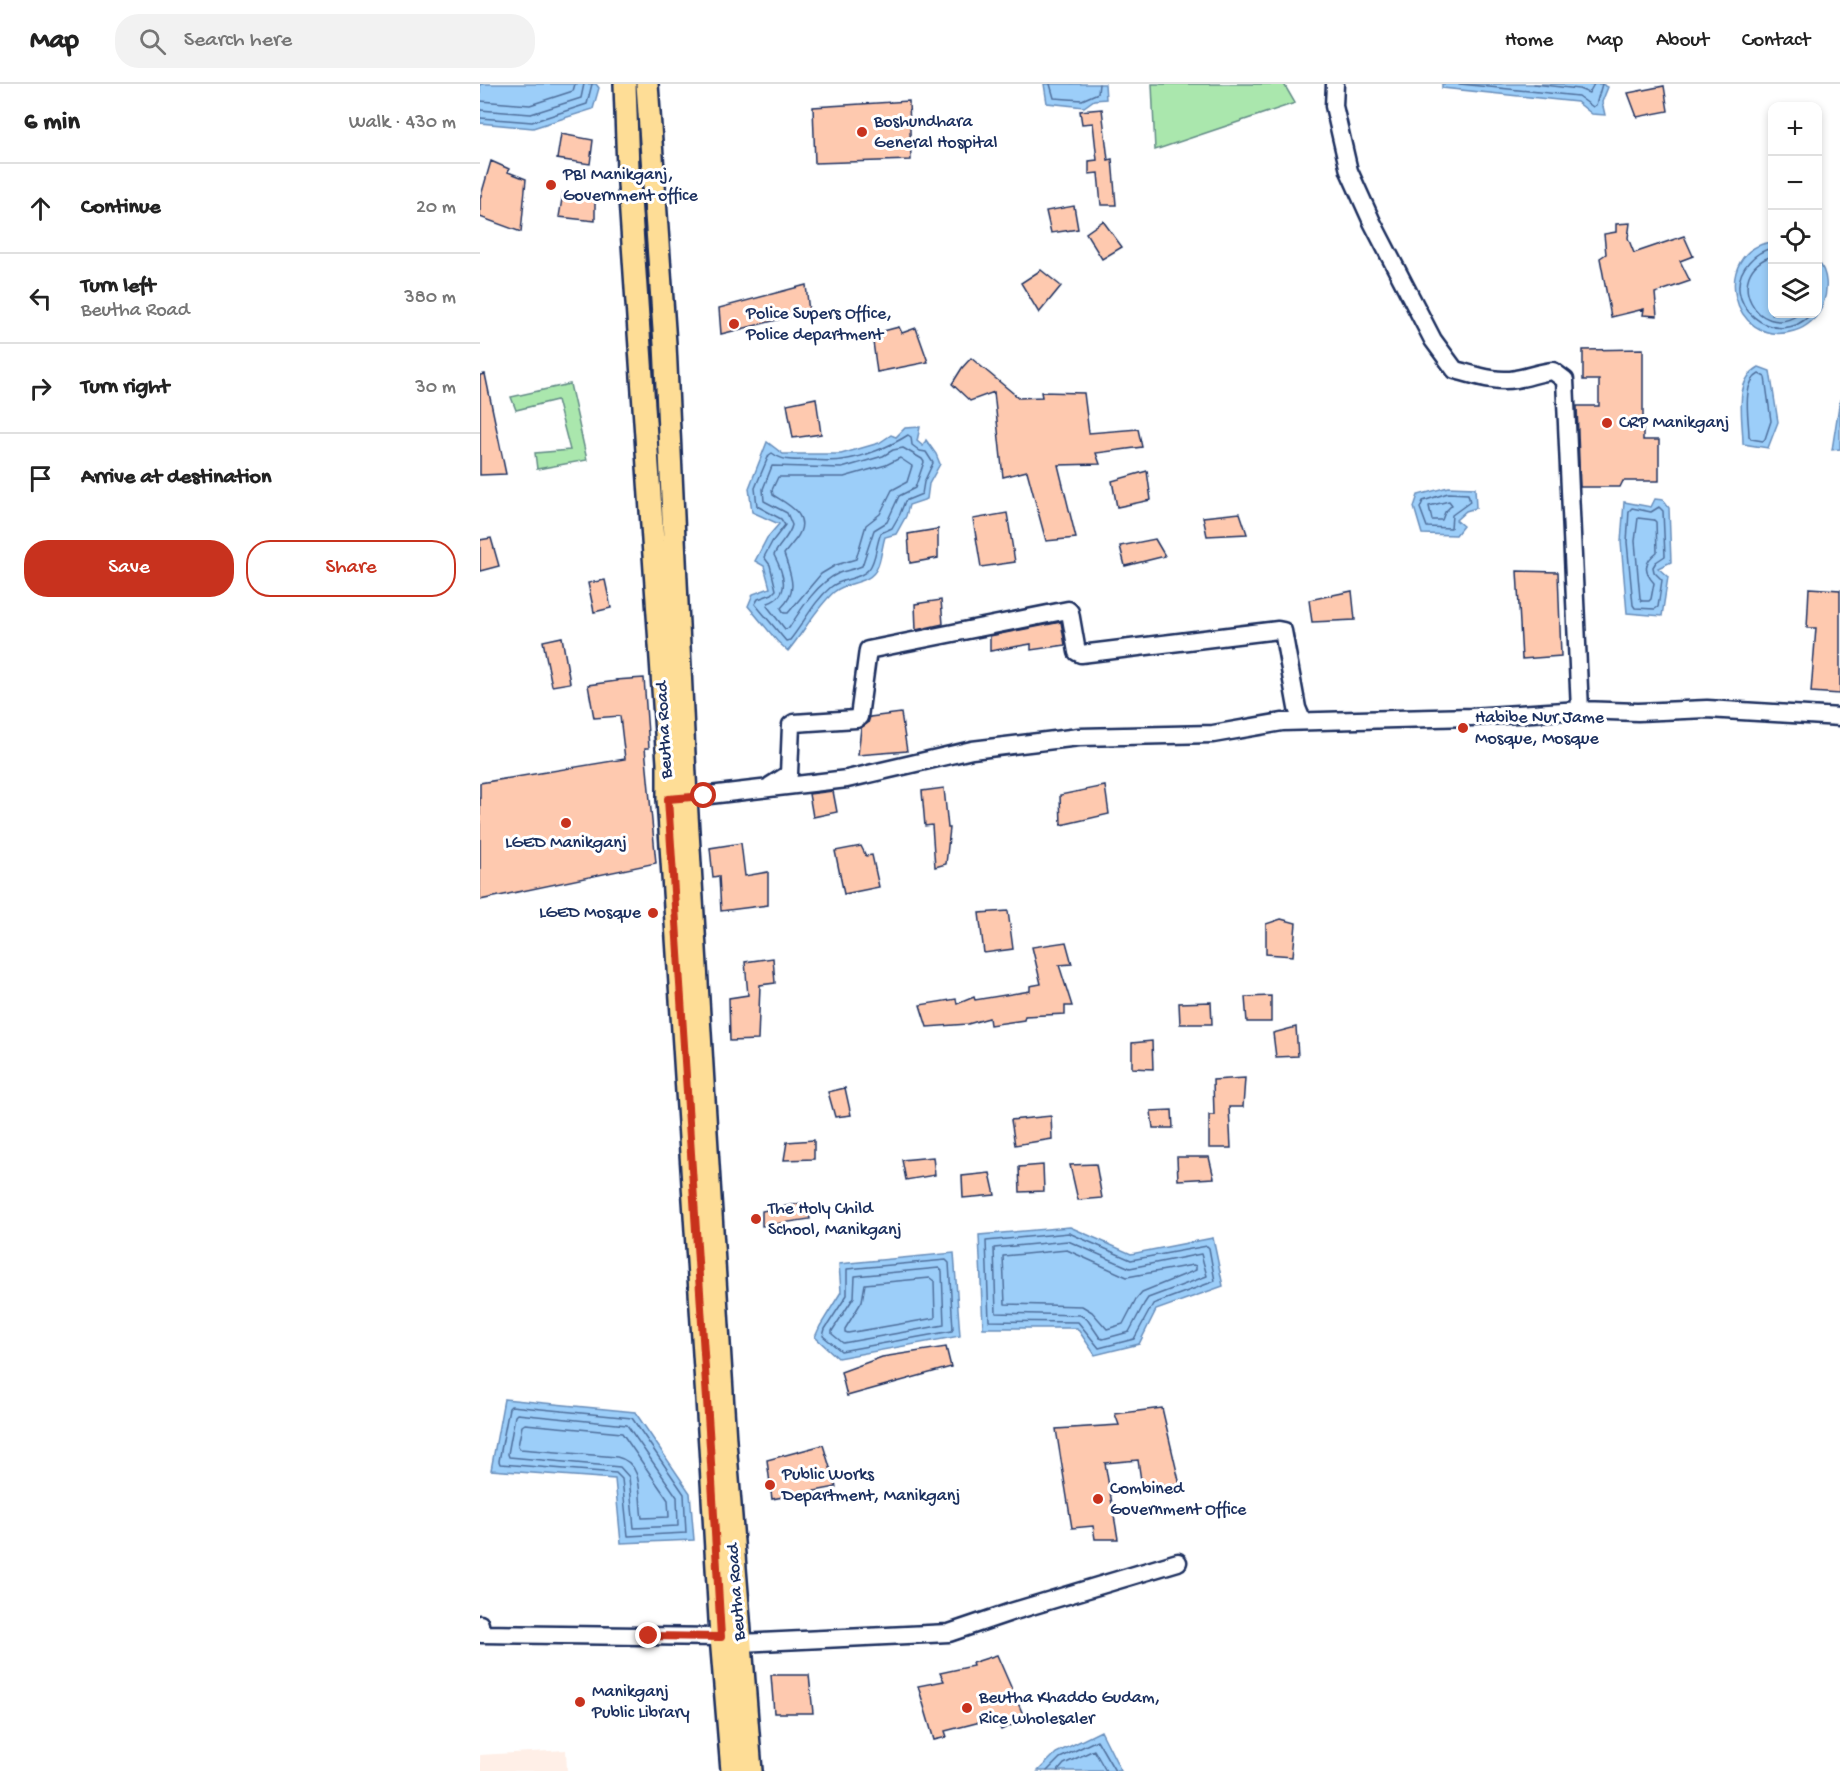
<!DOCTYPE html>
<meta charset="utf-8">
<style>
body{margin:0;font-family:"Gochi Hand",sans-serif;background:#f2f2f2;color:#222}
.controls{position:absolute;right:18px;top:18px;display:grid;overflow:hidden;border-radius:12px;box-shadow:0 3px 9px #0003}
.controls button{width:54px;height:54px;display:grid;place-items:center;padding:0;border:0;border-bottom:2px solid #e0e0e0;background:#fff;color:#222;font:30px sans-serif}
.stop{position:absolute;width:18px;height:18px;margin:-14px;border:4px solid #c8321e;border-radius:50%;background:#fff}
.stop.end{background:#c8321e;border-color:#fff;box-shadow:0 2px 6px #0008}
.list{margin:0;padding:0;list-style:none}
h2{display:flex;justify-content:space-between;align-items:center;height:78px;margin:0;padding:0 24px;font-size:26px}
h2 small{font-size:20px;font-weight:400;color:#767676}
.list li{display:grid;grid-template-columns:39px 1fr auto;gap:18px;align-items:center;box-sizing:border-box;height:90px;padding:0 24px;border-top:2px solid #e0e0e0}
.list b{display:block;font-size:22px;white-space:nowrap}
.list p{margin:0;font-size:20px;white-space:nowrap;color:#767676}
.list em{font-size:20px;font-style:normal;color:#767676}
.actions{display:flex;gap:12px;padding:18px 24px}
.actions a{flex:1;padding:14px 0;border:2px solid #c8321e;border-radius:24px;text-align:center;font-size:21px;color:#c8321e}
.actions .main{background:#c8321e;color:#fff}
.icon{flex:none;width:33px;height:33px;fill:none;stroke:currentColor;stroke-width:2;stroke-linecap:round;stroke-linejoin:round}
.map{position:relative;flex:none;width:1360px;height:1687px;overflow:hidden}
header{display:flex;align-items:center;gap:36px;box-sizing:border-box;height:84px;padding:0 30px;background:#fff;border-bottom:2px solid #e0e0e0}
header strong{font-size:28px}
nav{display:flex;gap:33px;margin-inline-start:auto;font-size:21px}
.search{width:420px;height:54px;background:#f2f2f2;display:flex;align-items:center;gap:15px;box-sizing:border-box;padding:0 21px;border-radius:24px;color:#767676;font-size:22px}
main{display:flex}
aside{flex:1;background:#fff}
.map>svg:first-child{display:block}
.built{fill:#ffefe7}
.green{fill:#aae7ad;stroke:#628b86;stroke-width:1.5}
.water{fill:#9ccef9;stroke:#688ebb;stroke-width:1.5}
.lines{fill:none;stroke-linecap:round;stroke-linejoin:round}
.shore{stroke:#4f6f9c;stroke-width:1.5}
.building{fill:#fec9af;stroke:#1b2f5e;stroke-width:1.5}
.minor-casing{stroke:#1b2f5e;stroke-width:21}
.major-casing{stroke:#1b2f5e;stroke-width:26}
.minor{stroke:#fff;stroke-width:16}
.major{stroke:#fedd96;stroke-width:21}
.route{stroke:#c8321e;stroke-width:8}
.poi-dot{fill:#c8321e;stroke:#fff;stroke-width:2}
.labels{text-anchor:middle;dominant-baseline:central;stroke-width:6;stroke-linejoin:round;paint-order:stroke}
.poi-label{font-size:18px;fill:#1b2f5e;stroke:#fff;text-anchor:start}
.street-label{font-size:18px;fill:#1b2f5e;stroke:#fff}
</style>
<header>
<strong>Map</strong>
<div class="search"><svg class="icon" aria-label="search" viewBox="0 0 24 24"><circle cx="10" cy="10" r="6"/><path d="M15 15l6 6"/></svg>Search here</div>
<nav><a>Home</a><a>Map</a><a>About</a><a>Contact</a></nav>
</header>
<main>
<aside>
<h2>6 min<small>Walk · 430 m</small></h2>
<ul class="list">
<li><svg class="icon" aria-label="ahead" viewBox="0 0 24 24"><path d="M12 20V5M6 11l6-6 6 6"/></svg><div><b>Continue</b></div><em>20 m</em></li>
<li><svg class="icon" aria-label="left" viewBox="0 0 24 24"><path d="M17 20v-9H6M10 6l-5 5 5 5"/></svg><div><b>Turn left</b><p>Beutha Road</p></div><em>380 m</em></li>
<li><svg class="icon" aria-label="right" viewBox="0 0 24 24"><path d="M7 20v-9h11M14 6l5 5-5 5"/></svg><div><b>Turn right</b></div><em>30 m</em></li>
<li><svg class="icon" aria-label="arrive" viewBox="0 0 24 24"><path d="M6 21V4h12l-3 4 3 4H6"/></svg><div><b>Arrive at destination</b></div></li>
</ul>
<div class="actions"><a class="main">Save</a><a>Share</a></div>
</aside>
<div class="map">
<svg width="1360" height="1687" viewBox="0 0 1360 1687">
<rect width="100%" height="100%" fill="#fff"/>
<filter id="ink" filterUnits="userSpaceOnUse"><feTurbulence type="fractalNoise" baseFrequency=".0167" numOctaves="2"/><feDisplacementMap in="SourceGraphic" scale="12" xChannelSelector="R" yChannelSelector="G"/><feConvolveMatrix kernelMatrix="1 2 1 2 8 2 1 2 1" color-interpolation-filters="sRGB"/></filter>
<g filter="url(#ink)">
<path class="built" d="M86,1666L87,1687H0V1671Z"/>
<path class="green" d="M672,0H804L815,19L675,66Z
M90,300L107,376L57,385L55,369L90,366L77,316L36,326L31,313Z"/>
<path class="water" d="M0,0H116L119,4L113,25L53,44L0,39Z
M564,0H625L626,15L614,16L604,23L567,19Z
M962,0H1122L1128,3L1122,18L1125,31L1112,30L1097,18L962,4Z
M1292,158V230H1338V177C1348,189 1348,206 1343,220C1339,233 1326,244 1314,247C1250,266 1230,166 1292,158Z
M1279,283L1290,287L1298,338L1288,364L1263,360C1263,334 1253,297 1279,283Z
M1360,315V365L1352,366Z
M440,343L437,357L443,362L446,356L456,370L460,380L449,400L447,415L429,421L426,432L416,450L405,453C402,462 401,477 397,484C390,501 366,497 354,508C335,525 324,548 308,567L297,557L268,522L273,510L290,504L284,482L275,477L287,454L299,440L272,428L269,404L287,358L303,370H361L399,359L411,351L416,353L425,344Z
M968,403L995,404L996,424L986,427L976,436L983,442L976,451L942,450L934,423L938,411Z
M1175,415L1183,416L1189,424L1191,478L1178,484L1188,493L1182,532L1147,529L1141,458L1144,418L1171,423Z
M590,1143L651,1170L733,1154L743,1202L676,1226L659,1260L615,1271L597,1244H503L499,1151Z
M474,1169L480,1252L358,1274L335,1253L340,1242L361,1208L359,1180Z
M24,1315L155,1328L210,1409L214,1456L141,1459L135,1395L11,1386Z
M621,1647L641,1687H558L576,1669Z"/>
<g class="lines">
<path class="shore" d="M570,0L574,14L602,16L618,9L619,0
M980,0L1098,12L1113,23L1116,21L1122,0
M1054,0L1099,5L1109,9L1114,0
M0,17L50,21L93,7L95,0
M0,26L51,30L101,14L104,0
M0,34L52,38L107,20L112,0
M1292,164C1283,166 1275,171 1269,178C1235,216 1295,269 1331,230
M1292,172C1241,189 1278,259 1319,230
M1279,290L1285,293L1291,337L1285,355L1283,357L1271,355L1269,352C1269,335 1261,299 1279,290Z
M428,351L431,353L432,361L440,367L446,368L453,379L444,398L442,410L425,417L420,430L412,444L401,449C396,460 396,477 389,485C380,496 361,494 351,503C333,518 324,539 310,556L306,557L275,520L278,515L292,510L296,506L290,481L284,473L292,458L305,441L301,435L277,422L275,404L289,371L292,369C304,378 315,376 329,376C339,376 352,378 362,376C384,373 411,362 428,351Z
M423,364L442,375L444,378L435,404L419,412L407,438L394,446L382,482C375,485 367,486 359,489C337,499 321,525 309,544L305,545L287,522L288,519C312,511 303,488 294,471C299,460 310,452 312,441L307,429L284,417L283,405L292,382L362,384L403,372L413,366Z
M420,374L432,382L427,398L412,406L400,430L386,441L376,475L356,481L341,490L308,529H304L301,524C319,507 311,492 304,470C308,465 312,460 316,455C333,432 309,421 293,411L292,406L298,393H364L406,381Z
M968,409L988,410L990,418L972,431L971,444L947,443L940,424L943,417Z
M969,417L972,421L965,428L962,436H952L949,422Z
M1179,423L1183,427L1185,472L1176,478L1173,483L1174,488L1182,496L1178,523L1175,525L1155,524L1153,521L1147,458L1149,427L1152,424L1171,428Z
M1158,434L1174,436L1176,438L1177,468C1164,478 1163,487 1174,499L1171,515L1169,517H1162L1160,514L1155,457Z
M589,1149L651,1176L727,1162L729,1164L735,1197L673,1220L654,1255L619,1264L598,1238L509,1237L506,1157Z
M588,1157L650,1184L721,1170L727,1192L668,1214L664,1220L649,1248L623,1255L620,1254L607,1235L600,1231L516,1229L514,1164Z
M587,1166L647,1193L713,1181L716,1182V1186L662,1208L656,1215L643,1240L627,1245L612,1228L602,1222L525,1220L523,1172Z
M466,1176L469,1179L473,1245L472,1247L361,1267L343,1252L345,1245L367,1211V1185Z
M459,1184L462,1187L464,1241L363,1259L352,1250V1247L374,1213L375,1192Z
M450,1194L454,1197L455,1234L368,1249L365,1248V1245L382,1217L385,1200Z
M31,1322L152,1334L204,1410L206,1449L148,1452L142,1395L136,1389L20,1380L19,1377L29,1324Z
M37,1330L147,1341L197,1413L198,1442L154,1444L149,1393L140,1383L29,1373L28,1370L35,1332Z
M45,1340L142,1349L188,1416L189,1433L162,1434C158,1412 165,1379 137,1373L40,1365L38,1362L42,1342Z
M567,1687L580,1674L617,1656L635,1687
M578,1687L584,1680L614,1666L626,1687"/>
</g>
<path class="building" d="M1184,2L1188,27L1157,33L1148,9Z
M429,17L431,76L335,79L333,23Z
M622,25L628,76L632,75L636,121H621L618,89L609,90V77L617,76L613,39L602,40L600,27Z
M81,50L113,56L110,80L77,75Z
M11,77L29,85L28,88L46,95L41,148L0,133V115Z
M83,109L115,113V137L79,133Z
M594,122L598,145L571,149L566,127Z
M623,137L642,163L622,175L606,149Z
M1150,139L1148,154L1154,169L1204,152L1213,172L1200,177L1210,197L1175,209L1177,232L1163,231L1164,225L1131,233L1120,174L1126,170L1124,150L1136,148V140Z
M561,186L581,202L559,229L541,199Z
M326,201L329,228L241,250L239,224Z
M419,243L422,249L436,244L448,278L397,288L392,250Z
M1163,265V356H1179V397H1143L1140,403H1100L1097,322H1119V296H1103V266Z
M491,274L539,314L562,313L561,308L604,309L609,349L658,345L662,363L616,369L620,380L578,381L596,454L566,457L547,387L523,393L514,308L490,317L472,300L482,284Z
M5,290L26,390L0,391V291Z
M336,314L341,350L313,354L307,320Z
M667,387L671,416L637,423L632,397Z
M527,429L535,478L501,483L493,435Z
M760,429L767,450L727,452L723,433Z
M458,445V474L430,479L428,450Z
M11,454L19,482L0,487V456Z
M675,455L685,472L645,482L640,462Z
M1037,487L1078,488L1081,572L1042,575Z
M125,496L131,524L114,528L108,499Z
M1329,504L1360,506V610L1331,608L1336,544H1327Z
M872,507L875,536L832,538L829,516Z
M461,516L463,540L436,546L435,520Z
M581,538L585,561L551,566V560L510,567V552Z
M82,553L90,599L72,602L63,557Z
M164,594L169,664H165L176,779L0,816V699L145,675L140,632L114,634L108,601L137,597L136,596Z
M421,629L427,667L378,671L381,644L388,639L390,633Z
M625,702L629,730L581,741L580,711Z
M464,704L468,744H470L466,780L455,783L452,741L445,742L442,707Z
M353,707L357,728L333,733L329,710Z
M261,759L265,792L288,788V821L241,827L239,792L233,793L230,764Z
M381,762L386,772L392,771L399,803L364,810L355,767Z
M528,827L533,865L504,869L499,829Z
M801,835L816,839L813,872L786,870V840Z
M586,858L592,880L579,881L592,922H585V930L545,932L544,936L510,941L509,934L488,940L447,943L440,921L476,915L477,920L494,913L495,916L550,907V902L561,900L552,863Z
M293,874L295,899L280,901L278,956L250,957L249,914L268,911L265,878Z
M791,912V938H767L765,913Z
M731,918L732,940H700L699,919Z
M816,943L818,972L796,973L793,949Z
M672,957L673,985L652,984V959Z
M765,994L763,1023H749L751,1064H729V1031H734L733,996Z
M365,1004L371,1031L355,1033L348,1008Z
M692,1026L693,1044H673L671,1027Z
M571,1032L572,1055L535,1061L531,1036Z
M334,1056V1075L304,1076L307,1058Z
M453,1073L455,1091L426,1096L422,1076Z
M697,1073H729L734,1094L698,1096Z
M616,1080L622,1114L598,1116L590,1081Z
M563,1081L564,1107L540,1108L539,1083Z
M510,1089L515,1111L483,1114L482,1092Z
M326,1118L330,1135L282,1142V1127Z
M466,1263L471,1283L367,1312L361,1288L402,1273Z
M682,1324L700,1401L662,1403L658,1376L625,1379L638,1455H615L613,1442L592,1444L576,1345L639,1341L635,1330Z
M343,1361L356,1403L292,1415L287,1376Z
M517,1571L545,1635L521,1646L516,1634L465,1647L467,1653L454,1656L438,1602L464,1597L460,1589L493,1582L492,1579Z
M291,1591H329L333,1629H294Z"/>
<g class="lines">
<defs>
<path id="minor" d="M855,0L854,22L869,87L892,138L953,256L975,286C995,291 1016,299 1036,295C1049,293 1060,288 1073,287L1085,296L1100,626
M290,702L309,690L311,641L314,639L376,635L379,633L388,566L588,526L590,528L597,568L601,570L798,546L803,547L817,624L822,636
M195,715L367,695L492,666L599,653L733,650L802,638L991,633L1100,626L1158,628L1227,625L1360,633
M0,1540L1,1550L241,1553
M261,1559L469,1549L531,1528L698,1478"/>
<path id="major" d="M145,0L148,85L188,679V715L230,1362L241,1553L252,1687
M167,0L185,260L206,714L224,1016L245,1357L271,1687"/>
</defs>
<use href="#minor" class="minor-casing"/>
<use href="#major" class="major-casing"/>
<use href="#minor" class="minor"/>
<use href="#major" class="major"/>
</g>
</g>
<g class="lines" filter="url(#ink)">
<path class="route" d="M169,1552L241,1553L230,1362L188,715L224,712"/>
</g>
<g class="poi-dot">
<circle cx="382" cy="48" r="6"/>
<circle cx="71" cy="101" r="6"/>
<circle cx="254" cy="240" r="6"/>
<circle cx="1127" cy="339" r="6"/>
<circle cx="983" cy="644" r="6"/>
<circle cx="86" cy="739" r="6"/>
<circle cx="173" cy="829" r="6"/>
<circle cx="276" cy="1135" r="6"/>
<circle cx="290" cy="1401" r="6"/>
<circle cx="618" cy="1415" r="6"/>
<circle cx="100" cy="1618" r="6"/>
<circle cx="487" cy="1624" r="6"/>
</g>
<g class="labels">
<g class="poi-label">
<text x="394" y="38">Boshundhara<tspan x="394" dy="21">General Hospital</tspan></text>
<text x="83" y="91">PBI Manikganj,<tspan x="83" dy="21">Government office</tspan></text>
<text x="266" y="230">Police Supers Office,<tspan x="266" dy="21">Police department</tspan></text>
<text x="1139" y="339">CRP Manikganj</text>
<text x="995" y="634">Habibe Nur Jame<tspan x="995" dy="21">Mosque, Mosque</tspan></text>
<text x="86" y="759" text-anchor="middle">LGED Manikganj</text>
<text x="161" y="829" text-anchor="end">LGED Mosque</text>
<text x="288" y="1125">The Holy Child<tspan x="288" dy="21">School, Manikganj</tspan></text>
<text x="302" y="1391">Public Works<tspan x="302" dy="21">Department, Manikganj</tspan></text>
<text x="630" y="1405">Combined<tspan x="630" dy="21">Government Office</tspan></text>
<text x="112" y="1608">Manikganj<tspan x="112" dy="21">Public Library</tspan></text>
<text x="499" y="1614">Beutha Khaddo Gudam,<tspan x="499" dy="21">Rice wholesaler</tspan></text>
</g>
<g class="street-label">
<text transform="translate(185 646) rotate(-93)">Beutha Road</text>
<text transform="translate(257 1508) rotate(-94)">Beutha Road</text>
</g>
</g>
</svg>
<div class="controls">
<button>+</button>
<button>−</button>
<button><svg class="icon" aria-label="locate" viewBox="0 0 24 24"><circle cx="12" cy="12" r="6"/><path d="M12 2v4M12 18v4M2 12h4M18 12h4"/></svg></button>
<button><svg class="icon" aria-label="layers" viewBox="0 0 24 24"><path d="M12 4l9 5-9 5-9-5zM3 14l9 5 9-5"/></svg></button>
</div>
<div class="stop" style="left:224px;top:712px"></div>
<div class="stop end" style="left:169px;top:1552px"></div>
</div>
</main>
